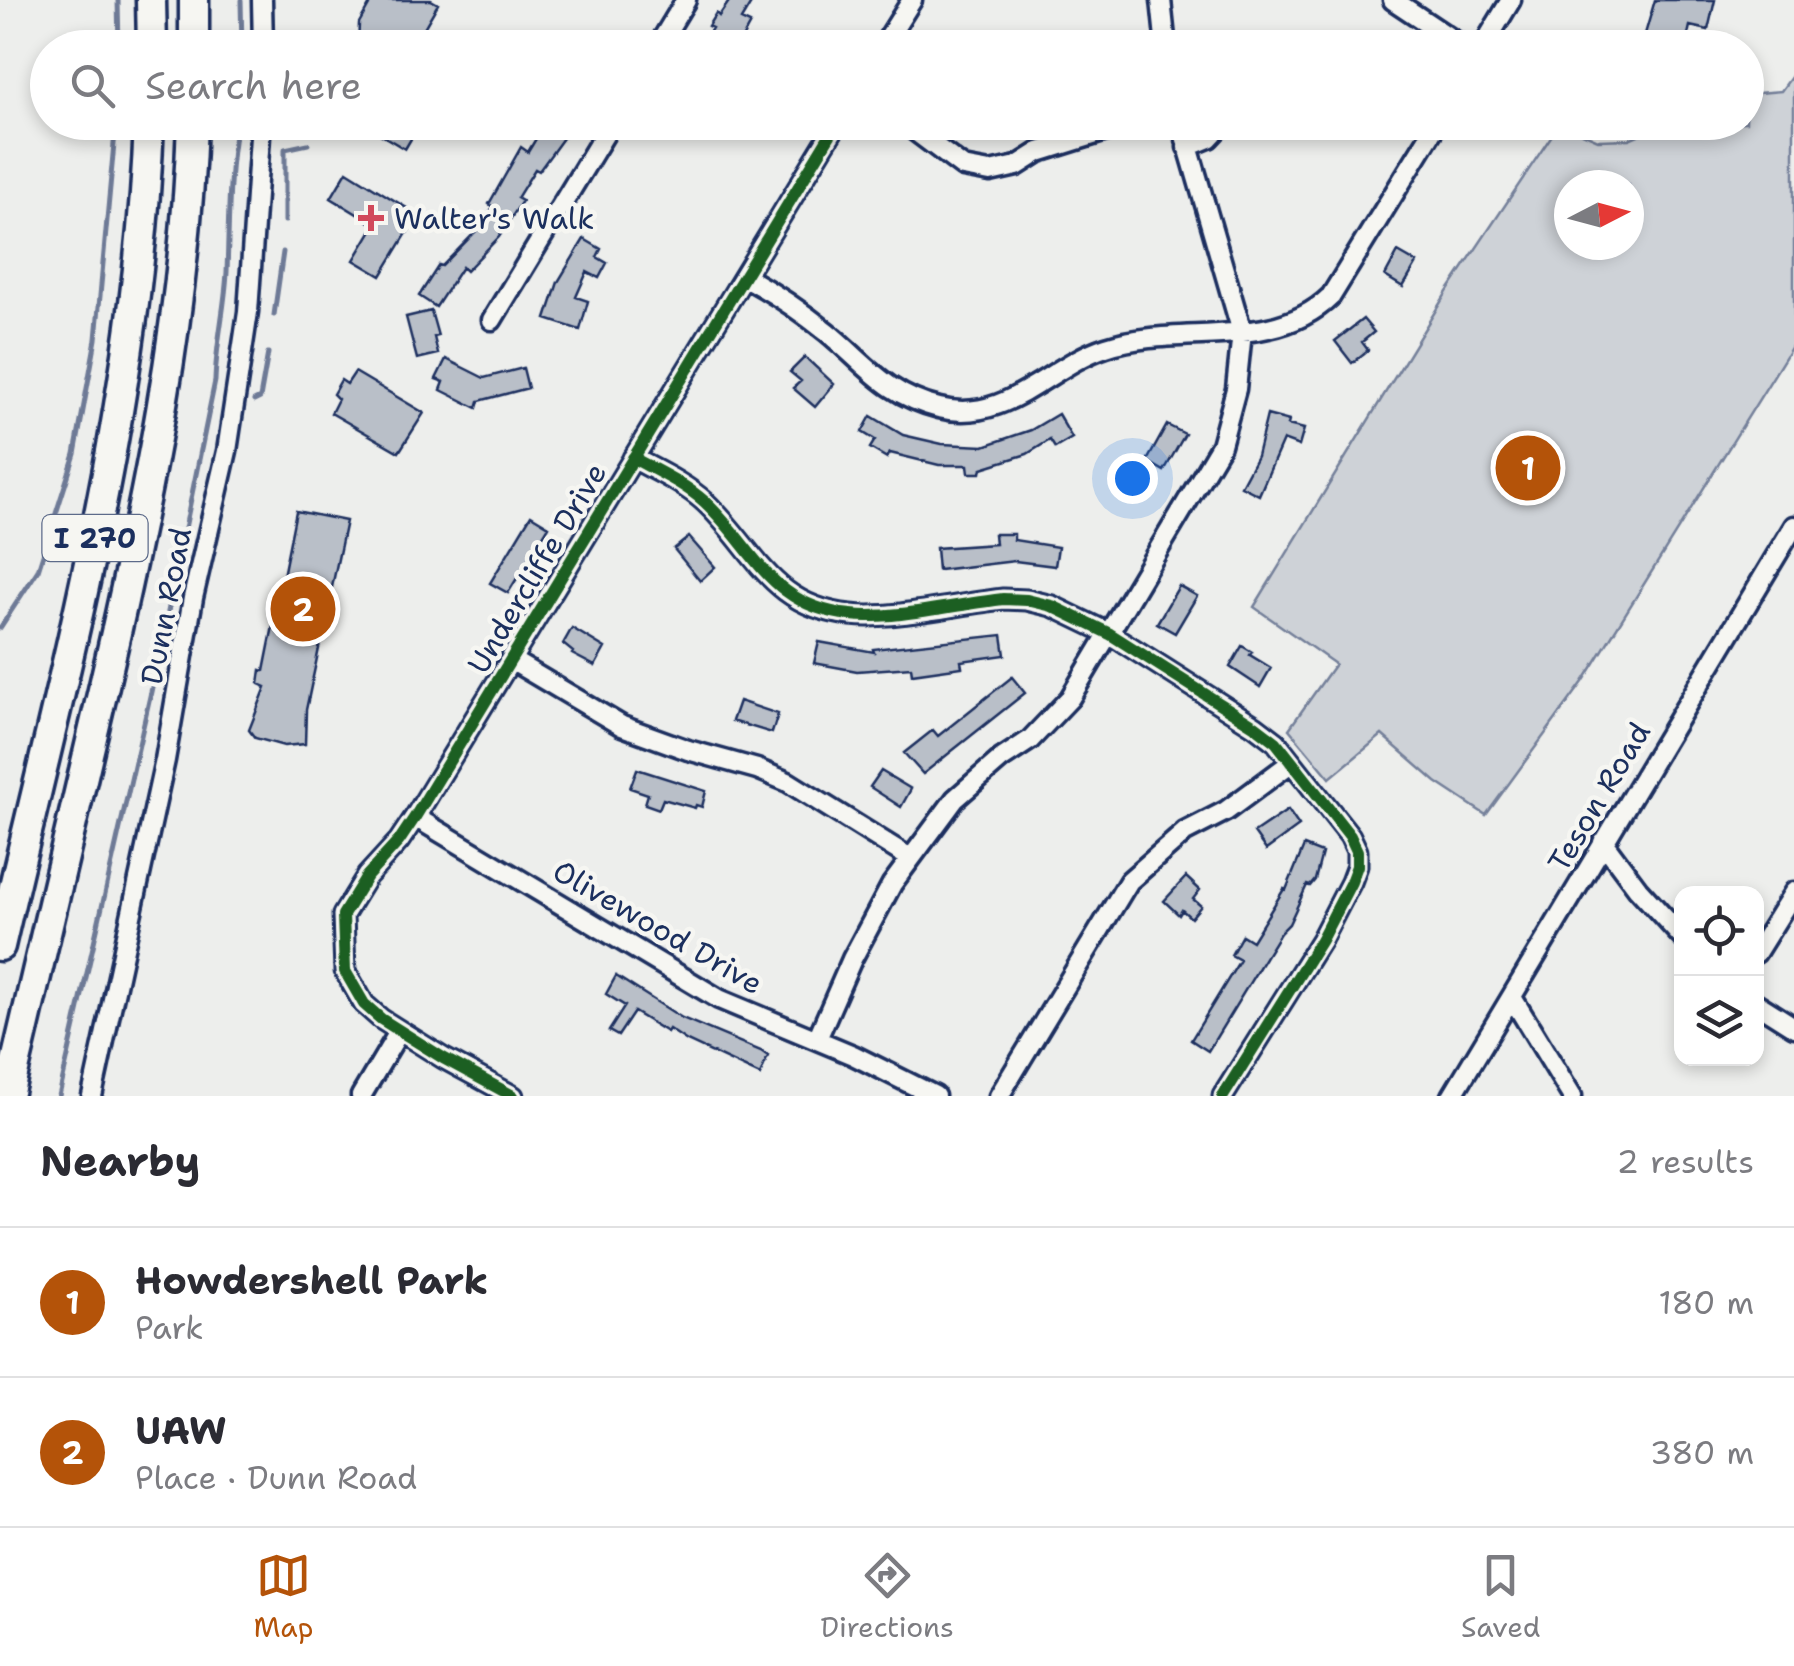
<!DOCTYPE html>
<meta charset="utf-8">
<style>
body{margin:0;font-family:"Shantell Sans",sans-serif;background:#f2f2f3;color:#2b2b33}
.controls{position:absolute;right:30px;bottom:30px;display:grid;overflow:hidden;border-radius:20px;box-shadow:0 5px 15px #0003}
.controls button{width:90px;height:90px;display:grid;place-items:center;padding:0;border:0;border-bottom:2px solid #e1e1e2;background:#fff;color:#2b2b33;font:50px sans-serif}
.compass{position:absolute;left:1554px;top:170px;width:90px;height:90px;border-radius:50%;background:#fff;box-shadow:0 5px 15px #0003;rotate:84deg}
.you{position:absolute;left:1132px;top:478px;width:35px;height:35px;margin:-25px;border:8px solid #fff;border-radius:50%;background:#1a73e8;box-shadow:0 0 0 15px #1a73e833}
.badge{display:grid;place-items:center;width:65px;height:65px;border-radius:50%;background:#b45309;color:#fff;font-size:32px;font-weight:700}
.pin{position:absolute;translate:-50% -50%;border:5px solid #fff;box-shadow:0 2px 10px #0006}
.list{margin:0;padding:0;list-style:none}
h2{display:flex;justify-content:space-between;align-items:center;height:130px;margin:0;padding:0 40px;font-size:42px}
h2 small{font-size:32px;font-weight:400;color:#7c7c81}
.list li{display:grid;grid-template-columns:65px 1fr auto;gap:30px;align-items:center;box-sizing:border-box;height:150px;padding:0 40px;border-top:2px solid #e1e1e2}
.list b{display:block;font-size:38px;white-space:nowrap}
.list p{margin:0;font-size:32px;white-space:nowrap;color:#7c7c81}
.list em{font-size:32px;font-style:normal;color:#7c7c81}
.icon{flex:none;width:55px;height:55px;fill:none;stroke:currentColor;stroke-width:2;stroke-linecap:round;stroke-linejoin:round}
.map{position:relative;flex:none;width:1794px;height:1096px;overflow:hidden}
.search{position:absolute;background:#fff;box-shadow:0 5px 15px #0003;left:30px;right:30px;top:30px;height:110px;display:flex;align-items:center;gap:25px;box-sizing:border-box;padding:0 35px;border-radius:55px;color:#7c7c81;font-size:38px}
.sheet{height:430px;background:#fff}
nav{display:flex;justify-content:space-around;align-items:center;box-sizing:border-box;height:140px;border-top:2px solid #e1e1e2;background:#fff;font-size:28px;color:#7c7c81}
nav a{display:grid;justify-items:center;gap:5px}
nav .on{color:#b45309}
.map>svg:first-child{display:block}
.green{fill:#ced2d7;stroke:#74809a;stroke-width:2.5;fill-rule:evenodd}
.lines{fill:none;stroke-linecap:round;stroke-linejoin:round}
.stream{stroke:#6e7a96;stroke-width:5}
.building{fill:#b9bfc8;stroke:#1b2f5e;stroke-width:2.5}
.minor-casing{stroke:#1b2f5e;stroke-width:25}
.highway-casing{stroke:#1b2f5e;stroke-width:35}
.minor{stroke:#f6f6f2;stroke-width:18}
.highway{stroke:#f6f6f2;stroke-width:28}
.cycleway-casing{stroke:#f6f6f2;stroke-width:19}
.cycleway{stroke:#1b5e20;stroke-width:12}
.poi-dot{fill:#d1495b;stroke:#f6f6f2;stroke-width:4}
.labels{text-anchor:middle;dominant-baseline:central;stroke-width:9;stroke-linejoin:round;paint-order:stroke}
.shield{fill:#f6f6f2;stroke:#5d6b8a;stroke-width:2.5}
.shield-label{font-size:28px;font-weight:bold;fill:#1b2f5e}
.poi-label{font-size:30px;fill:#1b2f5e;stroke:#f6f6f2;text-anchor:start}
.street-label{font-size:30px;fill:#1b2f5e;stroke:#f6f6f2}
</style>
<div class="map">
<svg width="1794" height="1096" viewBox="0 0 1794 1096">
<rect width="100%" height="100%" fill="#edeeec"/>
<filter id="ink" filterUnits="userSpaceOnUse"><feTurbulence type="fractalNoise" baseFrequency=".01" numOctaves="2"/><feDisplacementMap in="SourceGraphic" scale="20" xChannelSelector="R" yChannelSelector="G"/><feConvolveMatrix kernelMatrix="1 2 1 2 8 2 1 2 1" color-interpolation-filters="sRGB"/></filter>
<g filter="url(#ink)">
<path class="green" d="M1794,73V343L1583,682L1486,815L1436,782L1382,735L1330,778L1289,729L1335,664L1254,607L1447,292L1560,123L1598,140L1629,139L1666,123L1746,122L1747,94L1781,91ZM1569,185H1629V245H1569Z"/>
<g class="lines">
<path class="stream" d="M118,0L119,48
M241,0L242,48
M285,221V149L308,144
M274,315L283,252
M254,401L260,398L268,353
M0,628L38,570L75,454L96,339L116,122
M59,1096L158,661L215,381C216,344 225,309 227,272C229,221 228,172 237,122"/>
</g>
<path class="building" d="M372,0H431L438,4L417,40L430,48H358L359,23Z
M730,0H753L741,20L750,24L739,44L729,37L722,48H700L712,28L708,26L716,13L719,16Z
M1655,0H1715L1708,30L1690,26L1685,48H1641Z
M360,122H421L405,149Z
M546,122H563L571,127L539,171L535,169L517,198L522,201L499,237L466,271L462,267L436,307L419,296L439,265L442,266L483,224L493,207L489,204L521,147L528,152Z
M347,171L418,215L381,276L354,260L375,225L331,198Z
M584,239L601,249L597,257L607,263L599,278L587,272L576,297L588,301L580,330L546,319L558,282Z
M1398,252L1417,263L1403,287L1385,276Z
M431,311L438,336L434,337L438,354L417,359L406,317Z
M1363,319L1374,332L1362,342L1368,350L1352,363L1335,341Z
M805,357L834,384L815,407L793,388L801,381L790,372Z
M446,359L484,378L523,368L528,388L479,401L477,408L441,390L444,382L436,379Z
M355,372L424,413L399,452L331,413L338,399L333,394L341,380L347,384Z
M1058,414L1072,438L1055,448L1050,440L1027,454L982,468L981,473H969L968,465H939L890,453L887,458L870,448L875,440L862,432L871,416L903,435L942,444L984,446L1031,430Z
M1267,415L1289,421L1288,425L1304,429L1299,446L1283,440L1259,495L1241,486L1257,456Z
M1167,425L1185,434L1164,471L1147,461Z
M296,511L346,521L306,710L305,744L284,746L255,738L249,730L266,687L259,684L261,670L264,671Z
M531,515L549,526L508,593L490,583Z
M994,534H1014V540L1058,547L1055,566L1015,561L938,570L936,548L995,544Z
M689,537L715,567L700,581L674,549Z
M1179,586L1197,596L1175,633L1157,623Z
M572,628L605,648L595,666L572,654L573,652L563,644Z
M1002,635L1005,655L961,661L962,667L912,674L911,667L857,671L814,663L819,642L874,652L873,649Z
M1242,646L1252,652L1250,655L1271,668L1260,687L1230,667Z
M1012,677L1025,693L923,774L904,753L933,730L938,736Z
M739,701L778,714L772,733L732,721Z
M637,769L706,791L702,807L696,805L695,808L663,799L659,809L645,804L648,794L630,788Z
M881,771L911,789L901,807L870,787Z
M1288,810L1299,826L1266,850L1254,833Z
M1304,846L1322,853L1315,880L1310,886L1307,885L1289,924L1280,933L1208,1051L1191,1040L1240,960L1231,955L1242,935L1252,941L1284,889L1286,890Z
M1186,877L1200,890L1193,899L1201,906L1191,918L1182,910L1179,915L1164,901Z
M616,976L682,1018L761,1051L768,1056L760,1075L687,1041L669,1029L667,1032L634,1012L618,1036L609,1031L625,1006L606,994Z"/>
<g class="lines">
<defs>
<path id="minor" d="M262,0L263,48
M1161,0L1166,48
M1393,0L1465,48
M657,48L686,0
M882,48L912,0
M1482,48L1511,0
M903,122L963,167L990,172L1017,166L1039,152L1135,122
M1187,147L1209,138L1224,122
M745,277C774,293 801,311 827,332C866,364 886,395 939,408C1006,425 1048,366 1106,347C1177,323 1273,353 1331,296L1438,122
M492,320L612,122
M633,458C657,471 684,483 705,502C756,550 770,607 851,615C891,620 959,604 1003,599L1027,600L1052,606L1110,634L1255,726L1276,742L1350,836L1357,851V866L1351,882L1321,940L1223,1096
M511,660L622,726L688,750L757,769L788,782L910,858
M415,817L719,999L853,1055L935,1096
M1603,842L1638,889L1682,937
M1756,953L1794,892
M1513,999L1572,1096
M1756,1003L1794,1027
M817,1039L852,959L892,884L955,799L1001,759L1030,740L1070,698L1221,445L1236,389L1242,332L1181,122
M92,1096L165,760L193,598L227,451L248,312L261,122
M361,1096L399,1032
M513,1096L443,1058L381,1019L364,1004L345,971L343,915L367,876L399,841L415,817L838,122
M999,1096L1129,881L1185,832L1226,811L1292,762
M1452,1096L1794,526"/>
<path id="highway" d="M151,0L152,48
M194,0V48
M0,946C63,674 139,403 149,122
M8,1096C40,961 72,826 103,690C146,503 186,315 192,122"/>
</defs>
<use href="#minor" class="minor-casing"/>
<use href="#highway" class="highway-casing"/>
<use href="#minor" class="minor"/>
<use href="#highway" class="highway"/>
<defs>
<path id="cycleway" d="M633,458C657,471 684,483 705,502C756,550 770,607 851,615C891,620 959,604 1003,599L1027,600L1052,606L1110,634L1255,726L1276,742L1350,836L1357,851V866L1351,882L1321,940L1223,1096
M513,1096L443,1058L381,1019L364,1004L345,971L343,915L367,876L399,841L415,817L838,122"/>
</defs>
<use href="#cycleway" class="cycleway-casing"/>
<use href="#cycleway" class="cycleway"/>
</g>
</g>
<path class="poi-dot" d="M366 203h10v10h10v10h-10v10h-10v-10h-10v-10h10z"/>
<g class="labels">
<rect class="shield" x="42.5" y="515" width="105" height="46" rx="8"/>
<g class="shield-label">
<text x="95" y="538">I 270</text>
</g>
<g class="poi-label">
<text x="394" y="218">Walter's Walk</text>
</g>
<g class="street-label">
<text transform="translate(537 568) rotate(-59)">Undercliffe Drive</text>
<text transform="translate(166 606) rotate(-79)">Dunn Road</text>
<text transform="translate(1599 797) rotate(-59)">Teson Road</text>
<text transform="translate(658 927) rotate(30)">Olivewood Drive</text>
</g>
</g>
</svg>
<div class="controls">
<button><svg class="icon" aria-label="locate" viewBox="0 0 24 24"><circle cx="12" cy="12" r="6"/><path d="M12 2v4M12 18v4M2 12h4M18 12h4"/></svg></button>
<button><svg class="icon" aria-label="layers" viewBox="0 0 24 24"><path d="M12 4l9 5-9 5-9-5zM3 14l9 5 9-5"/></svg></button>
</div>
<svg class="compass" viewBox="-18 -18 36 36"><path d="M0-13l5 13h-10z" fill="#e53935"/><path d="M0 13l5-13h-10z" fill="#7c7c81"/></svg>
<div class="you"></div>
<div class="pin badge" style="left:1528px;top:468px">1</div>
<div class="pin badge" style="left:303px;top:609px">2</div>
<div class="search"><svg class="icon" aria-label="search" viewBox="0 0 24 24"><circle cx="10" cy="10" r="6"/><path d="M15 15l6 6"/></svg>Search here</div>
</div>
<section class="sheet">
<h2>Nearby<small>2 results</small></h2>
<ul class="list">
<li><span class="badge">1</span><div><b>Howdershell Park</b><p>Park</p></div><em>180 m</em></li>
<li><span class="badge">2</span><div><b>UAW</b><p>Place · Dunn Road</p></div><em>380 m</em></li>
</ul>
</section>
<nav>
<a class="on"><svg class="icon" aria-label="map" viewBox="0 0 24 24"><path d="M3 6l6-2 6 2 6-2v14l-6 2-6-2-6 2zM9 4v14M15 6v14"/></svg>Map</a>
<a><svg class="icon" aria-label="directions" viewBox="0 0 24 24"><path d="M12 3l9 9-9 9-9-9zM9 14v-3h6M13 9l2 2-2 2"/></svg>Directions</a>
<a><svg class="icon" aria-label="saved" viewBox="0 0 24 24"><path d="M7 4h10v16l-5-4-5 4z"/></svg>Saved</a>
</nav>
